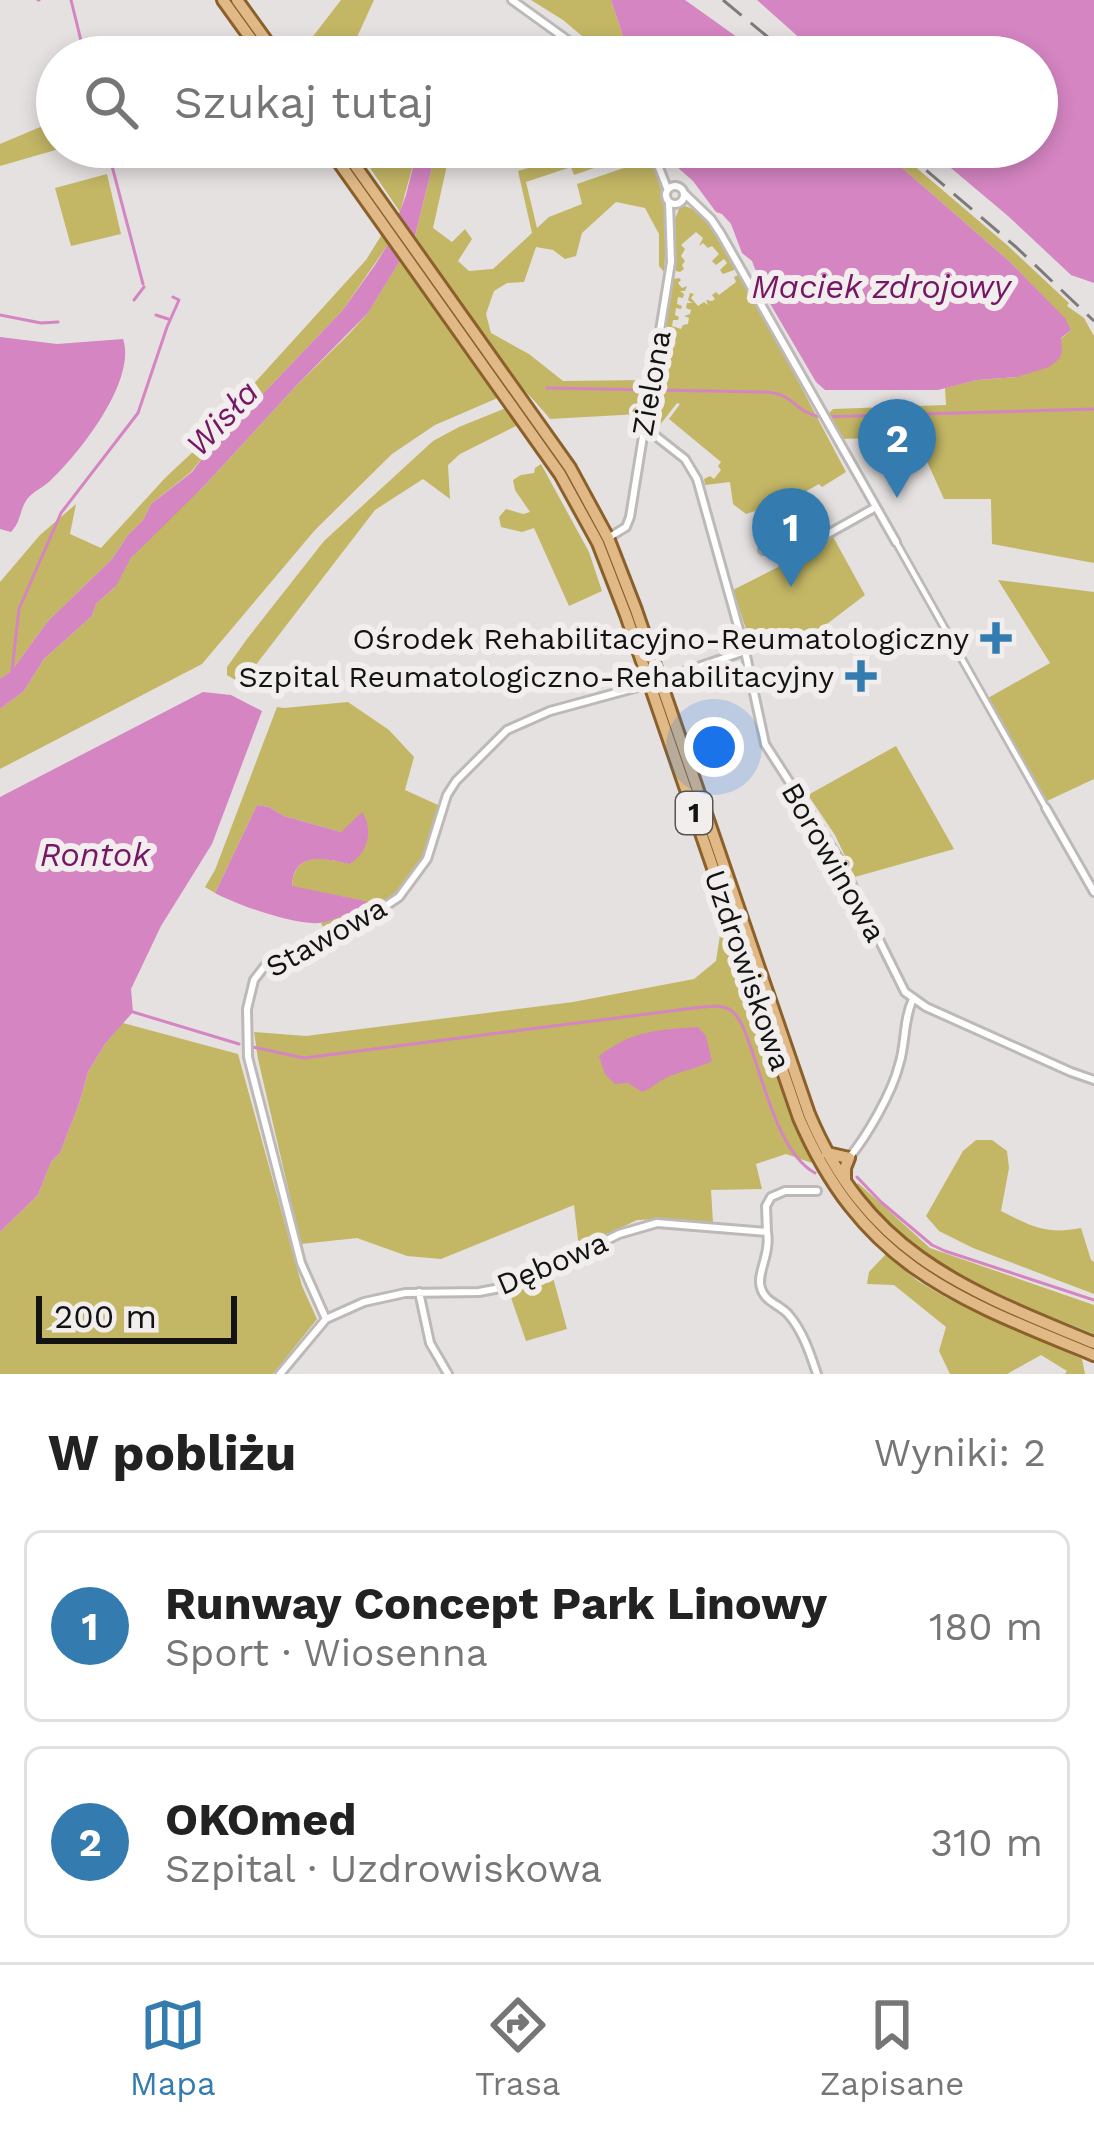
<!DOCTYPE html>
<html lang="pl">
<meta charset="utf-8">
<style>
body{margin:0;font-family:"Work Sans",sans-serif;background:#f6f6f6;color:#222}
.scale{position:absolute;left:36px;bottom:30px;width:201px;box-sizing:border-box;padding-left:12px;border:6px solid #141313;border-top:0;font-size:33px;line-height:42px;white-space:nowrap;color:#141313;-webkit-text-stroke:9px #f2eeed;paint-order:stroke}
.you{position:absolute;left:714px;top:747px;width:42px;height:42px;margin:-30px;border:9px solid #fff;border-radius:50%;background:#1a73e8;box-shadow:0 0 0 18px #1a73e833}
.badge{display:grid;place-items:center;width:78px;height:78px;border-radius:50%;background:#347cb0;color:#fff;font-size:39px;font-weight:700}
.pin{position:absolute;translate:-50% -99px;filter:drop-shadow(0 3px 6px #0008)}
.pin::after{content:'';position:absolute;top:63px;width:42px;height:36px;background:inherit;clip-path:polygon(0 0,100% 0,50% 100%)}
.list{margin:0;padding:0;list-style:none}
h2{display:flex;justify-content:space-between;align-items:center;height:156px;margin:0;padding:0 48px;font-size:51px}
h2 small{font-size:39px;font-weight:400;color:#767676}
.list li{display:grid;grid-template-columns:78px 1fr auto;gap:36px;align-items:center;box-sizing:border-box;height:192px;margin:0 24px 24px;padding:0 24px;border:3px solid #e0e0e0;border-radius:18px}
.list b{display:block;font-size:45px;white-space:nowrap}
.list p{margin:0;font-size:39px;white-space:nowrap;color:#767676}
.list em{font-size:39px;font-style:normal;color:#767676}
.icon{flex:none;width:66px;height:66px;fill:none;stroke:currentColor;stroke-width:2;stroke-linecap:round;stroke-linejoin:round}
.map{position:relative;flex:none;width:1094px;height:1374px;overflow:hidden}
.search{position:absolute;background:#fff;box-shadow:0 6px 18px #0003;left:36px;right:36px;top:36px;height:132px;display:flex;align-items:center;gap:30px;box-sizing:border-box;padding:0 42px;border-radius:66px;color:#767676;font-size:45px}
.sheet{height:588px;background:#fff}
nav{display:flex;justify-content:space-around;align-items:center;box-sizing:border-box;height:168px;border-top:3px solid #e0e0e0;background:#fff;font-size:33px;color:#767676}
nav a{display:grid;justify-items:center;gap:6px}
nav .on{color:#347cb0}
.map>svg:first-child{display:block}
.green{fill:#c3b665}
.water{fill:#d585c2}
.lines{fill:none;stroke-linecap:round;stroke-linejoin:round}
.stream{stroke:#d585c2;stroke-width:3}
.pedestrian-casing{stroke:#bcb9b8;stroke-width:10}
.minor-casing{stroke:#bcb9b8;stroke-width:12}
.primary-casing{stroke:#8b602a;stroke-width:16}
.pedestrian{stroke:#fff;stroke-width:4.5}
.minor{stroke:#fff;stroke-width:6}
.primary{stroke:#e0b987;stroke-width:10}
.rail{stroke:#7d7a7a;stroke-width:3;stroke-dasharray:24 12;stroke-linecap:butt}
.poi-dot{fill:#347cb0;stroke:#f2eeed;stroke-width:4.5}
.labels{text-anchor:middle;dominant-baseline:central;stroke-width:12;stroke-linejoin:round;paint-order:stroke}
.shield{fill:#f2eeed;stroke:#575554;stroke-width:3}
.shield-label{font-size:27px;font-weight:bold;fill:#141313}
.street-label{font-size:30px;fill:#141313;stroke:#f2eeed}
.poi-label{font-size:30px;fill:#141313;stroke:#f2eeed;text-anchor:end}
.water-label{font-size:33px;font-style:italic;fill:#761665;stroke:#f2eeed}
</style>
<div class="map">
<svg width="1094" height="1374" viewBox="0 0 1094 1374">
<rect width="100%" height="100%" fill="#e5e1e0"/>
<path class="green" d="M341,0H374L351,50L353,57H297Z
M531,0H611L630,57H607L563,20Z
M57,120V147H66L0,166V144Z
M355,147H418L400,212L360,153Z
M437,147H451L433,228L452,242L465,229L472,239L458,261L469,271L493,269L532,233L518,171L585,151L591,147H645L646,150L574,175L571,167L526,182L537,228L549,217L582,204L577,184L647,160C663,172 659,188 664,204L668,208L664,272L659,266V234L645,208L616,202L582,233L576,256L565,259L553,250L536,247L524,282L507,283L494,291L486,314L491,333L529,354L563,381L645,380L639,414L550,419C534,399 516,383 500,363L415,236Z
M878,147H892L1007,245L1069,303L1067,306L1084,318L1094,336V563L992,544L991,499H944L925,457L895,468L881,438L838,439L828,414L833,409L946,405L945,388L977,380L1017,377L1071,330L1064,318L1009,261Z
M107,174L121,234L71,246L55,188Z
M685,206C710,214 723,242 736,264L734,270L723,274L720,270L727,263L724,259L716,265L712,261L719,254L712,246L708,248L703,243L699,246L703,238L696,232L681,245L685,249L681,256L685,261L682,265L684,269L680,272L676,271L675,219L679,209Z
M384,231L390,239L387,246L342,311L207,452L191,472L151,504L143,520L128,535L112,559L48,621L12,670L0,679V582L40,535L76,504L70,534L101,548L166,477L212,434L231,409L366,260Z
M402,257L500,397L435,425L392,454L315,530L202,664L0,769V709L24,691L44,659L92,616L96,604L114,588L131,558L155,532L206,484L295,387L349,334L368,313Z
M738,275L743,277L846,472L822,487L819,484L794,498L746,514L733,504L730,482L705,485L704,479L710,476L714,479L721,470L718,466L721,462L669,419L680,404L677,403L656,430L648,420L652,393H664L658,382L673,279L679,278L681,280L678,283L682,288L687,286L685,291H680L684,294L683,298L678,297L677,304L682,306L681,309L676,308L675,315L679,317L678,320H673L672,326L681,329L683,325L688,324L689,318L684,316L690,314L691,310L686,308L687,303H692L688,300L690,293L694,294L691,298L698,306L704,302L708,305L706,300L712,301L715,299L712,295L716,292L719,295L736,282L734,277Z
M506,408L518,425L460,454L448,465L450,499L423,479L375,510L255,666L252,665L242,684L227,675V667L247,639L324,541L433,441L459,427Z
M541,464L589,552L602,591L569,606L534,528L522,532L501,527L499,517L506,509L523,514L530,512L515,490L513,480L521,475L534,473L535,468Z
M832,535L865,595L823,627L752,647L733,590L800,556L805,549Z
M998,580L1094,592V779L1047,801L988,698L1050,663Z
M348,702L389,730L414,757L405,790L438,805C423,885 395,899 326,932L321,923L365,905L366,901L292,887C294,851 323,857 349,864L341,832L284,816L269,807L257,805L215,893L205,887L215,870L277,707L284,708Z
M896,746L954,849L855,877L835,835L808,795Z
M715,911L812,1163L786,1154L756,1164L762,1189L711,1190L713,1223L664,1219L637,1220L579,1248L574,1205L441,1259L407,1256L357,1238L301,1244L258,1059L254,1032L306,1036L573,1002L694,979L716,961L720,935Z
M123,1023L238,1054L302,1286L317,1319L273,1374H0V1232L38,1195L51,1162L60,1153L79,1104L88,1072L105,1044Z
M976,1140H992L1007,1151L1009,1168L1001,1211C1031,1226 1046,1235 1081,1228L1091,1260L1094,1262V1294L973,1248L939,1231L926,1216L963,1151Z
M858,1183L930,1248L1094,1305V1334C1019,1304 937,1274 881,1214C871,1205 862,1198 856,1186Z
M886,1254L918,1281L945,1297L1082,1359L1085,1374H1065L1067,1371L1041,1355L1007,1374H950L939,1351L946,1327L894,1285L867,1284L869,1272Z
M552,1274L567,1329L526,1341L508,1289Z"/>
<path class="water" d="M611,0H685L765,57H630Z
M757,0H1094V283L1071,275L1008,216L926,147H1037V57H821Z
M418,147H437L415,236L368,313L295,387L206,484L131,558L116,586L96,604L92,616L44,659L24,691L0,709V679L12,670L48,621L112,559L128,535L143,520L151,504L192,472L207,452L342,311L375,265L387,246L406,195Z
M661,147H878L1009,261L1065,318L1071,330L1061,338L1062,352L1059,359L1049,367L1017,377L977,380L938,390H825L816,382L765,295L752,261L742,253L731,224L722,214L716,212L693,181L668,159Z
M0,337L57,344L123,339C137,380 80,453 51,480C44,487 34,491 28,498C19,509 22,521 11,532L0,529Z
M203,692L231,695L262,711L212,844L161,926L131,989L133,1012L105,1044L88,1072L79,1104L60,1153L51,1162L38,1195L0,1232V797Z
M257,805L269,807L284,816L341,832L362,812C374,830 368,854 349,864C324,858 294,851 292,886L366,901V905C351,911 335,921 319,923C294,925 237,905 215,893Z
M698,1027L706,1036L712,1061C698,1068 685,1070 670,1076C659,1080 653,1088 642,1092L628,1083L615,1084L605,1074L599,1056C633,1030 657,1030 698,1027Z"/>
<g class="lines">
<path class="stream" d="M38,0H39
M71,0L85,57
M107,147L143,284
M134,300L144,287
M0,315L41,323L58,322
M156,315L168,319
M547,388L766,392C772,393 778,393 783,396C797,403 801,413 820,417L1094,409
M12,670L19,609L61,513L138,413L167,327L179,300L173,297
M133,1012L239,1044
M253,1047L304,1058L694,1008C705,1007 722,1003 732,1011C743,1020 748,1041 753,1054C765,1088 781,1155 815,1173
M857,1177L881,1202L932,1245L945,1251L1094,1300"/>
<defs>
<path id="pedestrian" d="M896,542L1046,808"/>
<path id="minor" d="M512,0L591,57
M651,147L667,188
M666 195a9 9 0 1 1 18 0a9 9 0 1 1-18 0Z
M685,194L711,219L721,234L896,542
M643,426L685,459L697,479L745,651L765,744L839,859L905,992L926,1007L1071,1072L1094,1080
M608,538L626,527L630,517L671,262L669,202
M763,550L819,539L876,507
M660,680L745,651
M1046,808L1094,892
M849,1158C867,1136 892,1093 899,1065C906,1044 903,1020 913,999
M767,1232C771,1254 756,1274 761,1288C764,1301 780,1305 788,1314C803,1331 810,1353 817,1374
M419,1292L430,1343L448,1374
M326,1319L301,1263L248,1057L247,1009L254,980L268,962L369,917L399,897L427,859L447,795L456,781L507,730L550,711L649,684
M280,1374L326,1319L364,1302L405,1293L479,1292L500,1288L569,1259L619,1234L657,1223L767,1232L766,1206L771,1197L785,1191H817"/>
<path id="primary" d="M223,0L264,57
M237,0L278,57
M328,147L560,474L598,543L626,615L799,1118C863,1266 955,1298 1094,1355
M342,147L570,468L608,538L636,610L809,1114C868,1254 963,1289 1094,1343
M827,1153L849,1158L845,1168V1180"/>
</defs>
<use href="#pedestrian" class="pedestrian-casing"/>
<use href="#minor" class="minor-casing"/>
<use href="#primary" class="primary-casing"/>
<use href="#pedestrian" class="pedestrian"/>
<use href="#minor" class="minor"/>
<use href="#primary" class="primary"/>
<path class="rail" d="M723,0L792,57
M899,147L1016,247L1094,321"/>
</g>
<g class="poi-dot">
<path d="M990 620h12v12h12v12h-12v12h-12v-12h-12v-12h12z"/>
<path d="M855 658h12v12h12v12h-12v12h-12v-12h-12v-12h12z"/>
</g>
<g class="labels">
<rect class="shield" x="676" y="792" width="36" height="42" rx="9"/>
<g class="shield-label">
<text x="694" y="813">1</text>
</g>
<g class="street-label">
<text transform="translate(651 383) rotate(-80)">Zielona</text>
<text transform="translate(834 862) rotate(60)">Borowinowa</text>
<text transform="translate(326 937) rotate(-29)">Stawowa</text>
<text transform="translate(748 970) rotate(71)">Uzdrowiskowa</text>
<text transform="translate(552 1263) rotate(-23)">Dębowa</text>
</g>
<g class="poi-label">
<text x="969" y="638">Ośrodek Rehabilitacyjno-Reumatologiczny</text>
<text x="834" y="676">Szpital Reumatologiczno-Rehabilitacyjny</text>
</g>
<g class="water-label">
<text x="881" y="286">Maciek zdrojowy</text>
<text transform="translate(222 418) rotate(-47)">Wisła</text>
<text x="95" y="854">Rontok</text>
</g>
</g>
</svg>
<div class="scale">200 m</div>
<div class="you"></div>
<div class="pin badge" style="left:791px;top:587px">1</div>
<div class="pin badge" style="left:897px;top:498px">2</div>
<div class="search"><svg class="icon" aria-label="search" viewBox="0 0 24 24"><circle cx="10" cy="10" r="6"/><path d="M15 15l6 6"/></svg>Szukaj tutaj</div>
</div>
<section class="sheet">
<h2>W pobliżu<small>Wyniki: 2</small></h2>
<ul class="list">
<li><span class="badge">1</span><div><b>Runway Concept Park Linowy</b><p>Sport · Wiosenna</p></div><em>180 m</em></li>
<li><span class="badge">2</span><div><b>OKOmed</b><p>Szpital · Uzdrowiskowa</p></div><em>310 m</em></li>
</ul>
</section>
<nav>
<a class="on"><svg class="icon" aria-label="map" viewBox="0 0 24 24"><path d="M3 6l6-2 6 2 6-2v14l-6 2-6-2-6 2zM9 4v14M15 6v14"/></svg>Mapa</a>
<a><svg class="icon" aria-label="directions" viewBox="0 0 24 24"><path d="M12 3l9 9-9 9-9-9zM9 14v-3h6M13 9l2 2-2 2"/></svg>Trasa</a>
<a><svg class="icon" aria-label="saved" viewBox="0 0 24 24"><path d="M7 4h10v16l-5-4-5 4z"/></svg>Zapisane</a>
</nav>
